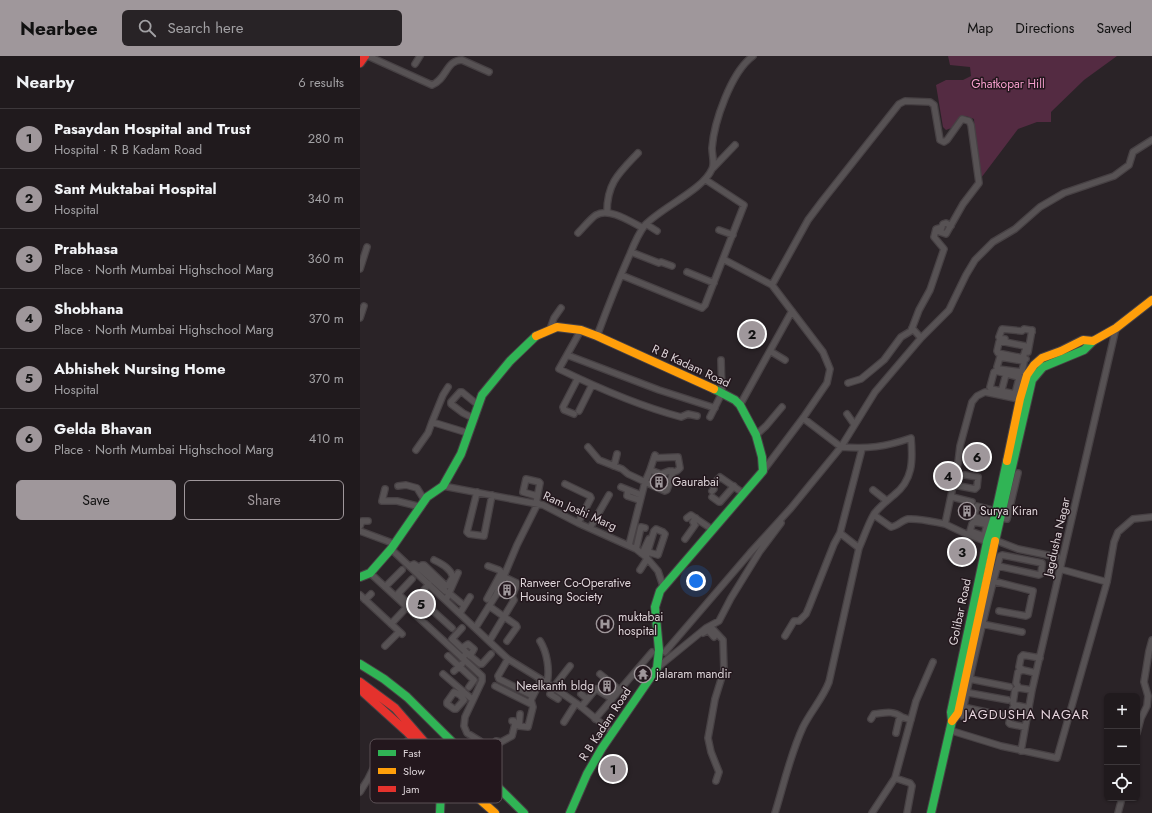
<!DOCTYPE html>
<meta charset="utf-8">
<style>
body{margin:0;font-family:Jost,sans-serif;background:#282326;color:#f1f3f6}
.controls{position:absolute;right:12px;bottom:12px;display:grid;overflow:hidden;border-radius:6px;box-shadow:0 1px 3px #0004}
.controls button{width:36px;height:36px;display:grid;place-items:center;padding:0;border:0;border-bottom:1px solid #3d383b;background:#201a1d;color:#f1f3f6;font:20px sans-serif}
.you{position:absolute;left:336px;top:525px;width:14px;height:14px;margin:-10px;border:3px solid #fff;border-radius:50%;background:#1a73e8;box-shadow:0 0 0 6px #1a73e833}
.badge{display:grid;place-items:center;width:26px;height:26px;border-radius:50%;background:#9f979b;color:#111;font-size:13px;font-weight:700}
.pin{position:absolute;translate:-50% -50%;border:2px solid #fff;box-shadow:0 1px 4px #0006}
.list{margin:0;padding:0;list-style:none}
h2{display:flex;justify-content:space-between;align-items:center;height:52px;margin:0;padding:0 16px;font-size:17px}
h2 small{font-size:13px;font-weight:400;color:#a2a1a4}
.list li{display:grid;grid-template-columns:26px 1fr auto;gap:12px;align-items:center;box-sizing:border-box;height:60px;padding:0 16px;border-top:1px solid #3d383b}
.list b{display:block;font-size:15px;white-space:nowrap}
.list p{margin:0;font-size:13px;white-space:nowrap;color:#a2a1a4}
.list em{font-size:13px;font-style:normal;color:#a2a1a4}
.actions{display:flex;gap:8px;padding:12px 16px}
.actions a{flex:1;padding:9px 0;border:1px solid #9f979b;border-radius:6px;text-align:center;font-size:14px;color:#9f979b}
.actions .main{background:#9f979b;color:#111}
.icon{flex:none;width:22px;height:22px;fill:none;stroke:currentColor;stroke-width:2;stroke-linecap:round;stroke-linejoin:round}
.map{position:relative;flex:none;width:792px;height:757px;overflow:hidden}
header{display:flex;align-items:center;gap:24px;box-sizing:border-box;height:56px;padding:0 20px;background:#9f979b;color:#111}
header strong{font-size:19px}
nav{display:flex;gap:22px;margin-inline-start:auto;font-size:14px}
.search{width:280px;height:36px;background:#282326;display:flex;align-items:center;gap:10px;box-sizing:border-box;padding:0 14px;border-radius:6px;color:#a2a1a4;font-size:15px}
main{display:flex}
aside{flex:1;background:#201a1d}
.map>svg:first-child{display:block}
.green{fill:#542b42}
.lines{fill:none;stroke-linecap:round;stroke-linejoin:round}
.street-casing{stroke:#474144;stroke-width:8}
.fast-casing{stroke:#474144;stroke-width:10}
.slow-casing{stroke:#474144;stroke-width:10}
.jam-casing{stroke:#474144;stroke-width:10}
.street{stroke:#575254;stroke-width:5.5}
.fast{stroke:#30b455;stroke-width:8}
.slow{stroke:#ff9f0a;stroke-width:8}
.jam{stroke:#e5322d;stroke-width:8}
.labels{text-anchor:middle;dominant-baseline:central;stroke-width:3;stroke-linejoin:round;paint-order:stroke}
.park-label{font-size:12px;fill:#f69fcd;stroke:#23171d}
.street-label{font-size:12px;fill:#ded5d9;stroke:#23171d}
.poi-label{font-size:12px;fill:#ded5d9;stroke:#23171d;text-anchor:start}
.neighbourhood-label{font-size:13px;letter-spacing:1px;fill:#e7d6de;stroke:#23171d}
.key{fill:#23171d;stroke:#5b5055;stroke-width:1}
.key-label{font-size:11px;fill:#ded5d9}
</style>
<header>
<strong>Nearbee</strong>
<div class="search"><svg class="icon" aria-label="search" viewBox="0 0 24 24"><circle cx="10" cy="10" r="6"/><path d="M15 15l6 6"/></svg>Search here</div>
<nav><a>Map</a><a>Directions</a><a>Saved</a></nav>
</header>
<main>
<aside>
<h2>Nearby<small>6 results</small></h2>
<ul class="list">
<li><span class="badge">1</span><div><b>Pasaydan Hospital and Trust</b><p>Hospital · R B Kadam Road</p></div><em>280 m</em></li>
<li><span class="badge">2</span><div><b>Sant Muktabai Hospital</b><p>Hospital</p></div><em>340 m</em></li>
<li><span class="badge">3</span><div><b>Prabhasa</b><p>Place · North Mumbai Highschool Marg</p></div><em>360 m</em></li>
<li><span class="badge">4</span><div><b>Shobhana</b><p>Place · North Mumbai Highschool Marg</p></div><em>370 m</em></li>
<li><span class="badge">5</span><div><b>Abhishek Nursing Home</b><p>Hospital</p></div><em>370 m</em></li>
<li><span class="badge">6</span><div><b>Gelda Bhavan</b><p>Place · North Mumbai Highschool Marg</p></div><em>410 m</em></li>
</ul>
<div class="actions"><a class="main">Save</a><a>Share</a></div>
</aside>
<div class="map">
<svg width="792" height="757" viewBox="0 0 792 757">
<rect width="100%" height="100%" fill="#2a2327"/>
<path class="green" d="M588,0H757L724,24L691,56V66H677L658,73L621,122L617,119L614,63L606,60L594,71L586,74L583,71L576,29L586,24H603L611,20L610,11L590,9Z"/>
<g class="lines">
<defs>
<path id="street" d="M3,0H8L72,29C87,23 86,4 102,4L129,16
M55,8L60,0
M353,112L375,89
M247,156C247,127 259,117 278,97
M286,168L297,175
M359,174L373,179
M218,177C223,172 231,162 236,159C249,151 271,166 283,172
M271,196L299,207L301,206L312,210
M363,203L412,229L463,296L470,313L467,327L443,362L403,415
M0,213L7,191
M327,216L354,227
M261,219L342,252L345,249L384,149L346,124
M412,229L448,164L463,144L539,48L545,45L570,46L574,49L580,84L584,86L587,84L602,63L609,65L611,69L619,127L603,148L586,178L580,176L583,168L586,167L591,170
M0,262L4,250
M552,272L561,282
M190,273L194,262L201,252
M221,274L199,313C238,332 279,350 321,361L328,358L337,360
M237,280C247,253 258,225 270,198C274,188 278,178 285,169C302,151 343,134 352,113C355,108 352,99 352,92C354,66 371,16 393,0
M645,283H640L639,281L642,273L662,275L664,273L670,274L672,276
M410,295L425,304
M668,296L672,274
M207,299L299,334L355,352
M640,301L663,305L664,306L662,316L638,313L637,311Z
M663,302L666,292L665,290L640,285L639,286L637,295L638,297L663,302L666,303
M488,327L501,323L512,314L524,304L541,281L551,275L559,254L570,234L584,193L574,181L576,173L579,172L581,173
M88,331L83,339L72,366L108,377
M630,331L634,316L636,315L669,324
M631,333L655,338L659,322
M641,337L646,318
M380,349L432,255
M219,355L232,329
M214,358L204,354L203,351L218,322
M487,358L494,368
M350,361L362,337L361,304
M113,362L103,357L91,348V346L100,336H102L118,349
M443,362L481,391L515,336L561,282L589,254L606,219L615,204L633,186L655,173L680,151L704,137L754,120L769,109L773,96L792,84
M396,379L406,370L422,351
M228,391L239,404L262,413L268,418L285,426L269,489
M56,394L68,377L72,366
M295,399L290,414L285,426L305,435L307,434L312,420V415
M254,410L257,398
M290,414L301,418L309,415C314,416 316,417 320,412L318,401L294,402
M205,428L230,440L231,442L218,467
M594,429L615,433L617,431L618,421L605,419
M38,430L46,429L57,432L65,445
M83,430L183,449L218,467L276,493L286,501L298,515L303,530
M261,431L281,439
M25,433L22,445H37L61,451
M268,434L267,440L279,444
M513,434L527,445
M352,435L354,433L353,428L360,421L383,437
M117,436L107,476L109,478L124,480L132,439
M352,441L359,446H360L374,430
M592,441L612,446
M176,447L180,427L179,426L166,423L163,436L177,440
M636,455L617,450L616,452L614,459L615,461L636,466
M514,459L531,471C538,470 542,464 548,463C560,462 574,466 585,468
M637,461L647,463L658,417
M327,462L331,459L353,474
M627,469L624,480L610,475L612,468L614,466C620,467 626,468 632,470
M0,470L2,465H8
M230,472L249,439
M0,475L35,488
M325,483L335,469L333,466L336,462
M632,483L658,493L697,501
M630,487L604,477L585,468L598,407L600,390L612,346L617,340L625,336L663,344
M31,493L148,603L187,627L219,649L252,676
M276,493L281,471L285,472
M282,498L289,483
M286,501L294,475L296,473L303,476L305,478L298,499L288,496
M50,510L54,508L57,510L85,535
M128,510L139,514L141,516L140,519L157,527V528L152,540L154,544L130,584
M59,512L62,509H64L86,530L88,529L93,521C90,512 82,508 74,504
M700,513L747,526
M280,514L287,503
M10,517L122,620V625L105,661L104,670L107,677L120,685L136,698
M633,525L673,535L668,559L666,560L639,555
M25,531L42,514
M89,537L101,547
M38,538L60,558
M0,539L42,578
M36,540L52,523
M127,543L140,519
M5,544L11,538
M86,544L98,517
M129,550L156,569L157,571L147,585
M63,555L68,548L63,535L69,528
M100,557L110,541
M60,563L70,555L72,554L92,572
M31,568L47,551
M622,568L662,576
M350,570L363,584L364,614L355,643L348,682L351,696L359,716L356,725
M116,571L136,539L157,489L178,447
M102,572L92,583L107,597L102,602
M343,577L348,574L354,581
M425,580L434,565H439L446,558L449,551L474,488L480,477L502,393
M180,585C187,596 190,614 187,627
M25,590L39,576
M102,592L108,588L114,593L110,600
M305,596L390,497L431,452L481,391C508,393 525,391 551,382C553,405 553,424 534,439C527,445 520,450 514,458C508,468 504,481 499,492
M107,597L120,608H122L131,598
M88,600L114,624L109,631
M148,603L138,620L139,623L173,640
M297,612L346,572L359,565L371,542L400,495L421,467
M663,614L658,616L656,627L659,632L672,634
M94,615L102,608
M676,617L663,614L659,611L661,601L663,599L680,602
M83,618L113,644
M610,623L650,631
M135,630L171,648
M193,632L190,638L198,643
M659,632L655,634L653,647L655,649L669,652
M195,633L196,628L210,610
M604,636L648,644
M221,638L227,643
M100,639L104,644L96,653H94L87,648V646L94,636L100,639L103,635
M655,649L653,652L649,667L650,668L665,671
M221,651L236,633L249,641L256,632V631L240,618
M603,651L644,660
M160,658L159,670L168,671L173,651L171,644L181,624
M602,660C612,606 626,553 640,500L642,499L682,507V509L681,518L679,519L638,510
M235,663L292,596
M511,663L514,658C525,657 532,654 542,661
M204,666L216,647
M589,674L641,690L697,702L747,526L754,486L758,476L773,463L792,461
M536,677L539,664L542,661L551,664
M777,677L781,662L787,650L788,640L784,626L789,595L792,584
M129,692L136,685L141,686L152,680L155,668L154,665H152
M661,695L672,634L756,272
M0,736L8,723L20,699L27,698L52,682
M415,757C424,728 430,699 443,671C451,655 463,642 469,626L499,492L480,477
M512,757L535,722
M547,757L552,730L550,727L535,722L556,645L573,606
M758,757L762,742"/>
<path id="fast" d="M635,485L672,324L683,311L724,294L733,285
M0,521L10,517L31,493L67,441L83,430L101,398L122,339L150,305L176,280
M0,608L24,623L47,641L164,757
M65,694C84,717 81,730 80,757
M124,747L138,732
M210,757L227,718L242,692L297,612L299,594L295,551L300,535L403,415L402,401L396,379L380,349L375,344L354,333
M571,757L592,665L591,656L627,486L635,460L647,405"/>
<path id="slow" d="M176,280L197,271L221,274L237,280L354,333
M647,405L660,343L667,319L674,309L682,302L701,295L723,284L733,285L756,272L792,244
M592,665L598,657L635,485
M68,690L117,741L135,757"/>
<path id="jam" d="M0,7L5,0
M0,626L35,652L68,690
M0,630L4,637L46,675L65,694"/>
</defs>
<use href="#street" class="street-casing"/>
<use href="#fast" class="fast-casing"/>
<use href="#slow" class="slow-casing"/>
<use href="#jam" class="jam-casing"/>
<use href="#street" class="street"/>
<use href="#fast" class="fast"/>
<use href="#slow" class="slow"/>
<use href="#jam" class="jam"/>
</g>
<defs>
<symbol id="building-ring" viewBox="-11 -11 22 22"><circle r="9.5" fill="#23171d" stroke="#9f979b" stroke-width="1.5"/><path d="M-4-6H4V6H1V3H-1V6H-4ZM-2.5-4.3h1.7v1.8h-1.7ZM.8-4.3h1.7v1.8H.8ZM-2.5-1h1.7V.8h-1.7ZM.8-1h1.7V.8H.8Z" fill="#9f979b"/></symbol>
<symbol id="hospital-ring" viewBox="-11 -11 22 22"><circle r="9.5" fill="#23171d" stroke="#9f979b" stroke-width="1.5"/><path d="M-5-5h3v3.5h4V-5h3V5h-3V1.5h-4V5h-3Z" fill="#9f979b"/></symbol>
<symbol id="temple-ring" viewBox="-11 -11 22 22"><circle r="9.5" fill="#23171d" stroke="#9f979b" stroke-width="1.5"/><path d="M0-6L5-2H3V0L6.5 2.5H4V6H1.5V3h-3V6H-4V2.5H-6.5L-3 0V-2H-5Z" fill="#9f979b"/></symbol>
</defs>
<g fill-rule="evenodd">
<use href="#building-ring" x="289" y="416" width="20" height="20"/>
<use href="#building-ring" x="597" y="445" width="20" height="20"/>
<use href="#building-ring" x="137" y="524" width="20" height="20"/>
<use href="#hospital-ring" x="235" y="558" width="20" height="20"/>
<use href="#temple-ring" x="273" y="608" width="20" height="20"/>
<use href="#building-ring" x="237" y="620" width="20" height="20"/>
</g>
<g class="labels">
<g class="park-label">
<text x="648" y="28">Ghatkopar Hill</text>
</g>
<g class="street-label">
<text transform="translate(331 310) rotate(25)">R B Kadam Road</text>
<text transform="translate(220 455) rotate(24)">Ram Joshi Marg</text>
<text transform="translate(697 481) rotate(-77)">Jagdusha Nagar</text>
<text transform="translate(600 556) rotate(-78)">Golibar Road</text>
<text transform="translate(245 668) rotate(-57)">R B Kadam Road</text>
</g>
<g class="poi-label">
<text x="312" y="426">Gaurabai</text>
<text x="620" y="455">Surya Kiran</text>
<text x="160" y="527">Ranveer Co-Operative<tspan x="160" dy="14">Housing Society</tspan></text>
<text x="258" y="561">muktabai<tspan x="258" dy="14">hospital</tspan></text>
<text x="296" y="618">jalaram mandir</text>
<text x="234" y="630" text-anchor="end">Neelkanth bldg</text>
</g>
<g class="neighbourhood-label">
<text x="667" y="658">JAGDUSHA NAGAR</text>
</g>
</g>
<rect x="10" y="683" width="132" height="64" rx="6" class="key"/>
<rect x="18" y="694" width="18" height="6" fill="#30b455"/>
<rect x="18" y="712" width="18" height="6" fill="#ff9f0a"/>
<rect x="18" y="730" width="18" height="6" fill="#e5322d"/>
<g class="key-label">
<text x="43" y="701">Fast</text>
<text x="43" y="719">Slow</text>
<text x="43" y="737">Jam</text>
</g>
</svg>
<div class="controls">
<button>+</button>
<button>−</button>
<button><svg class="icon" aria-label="locate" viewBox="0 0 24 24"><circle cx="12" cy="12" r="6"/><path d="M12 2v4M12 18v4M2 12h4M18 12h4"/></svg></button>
</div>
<div class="you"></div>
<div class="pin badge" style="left:253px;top:713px">1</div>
<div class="pin badge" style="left:392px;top:278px">2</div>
<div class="pin badge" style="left:602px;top:496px">3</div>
<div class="pin badge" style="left:588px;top:420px">4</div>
<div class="pin badge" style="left:61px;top:548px">5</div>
<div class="pin badge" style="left:617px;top:401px">6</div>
</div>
</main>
